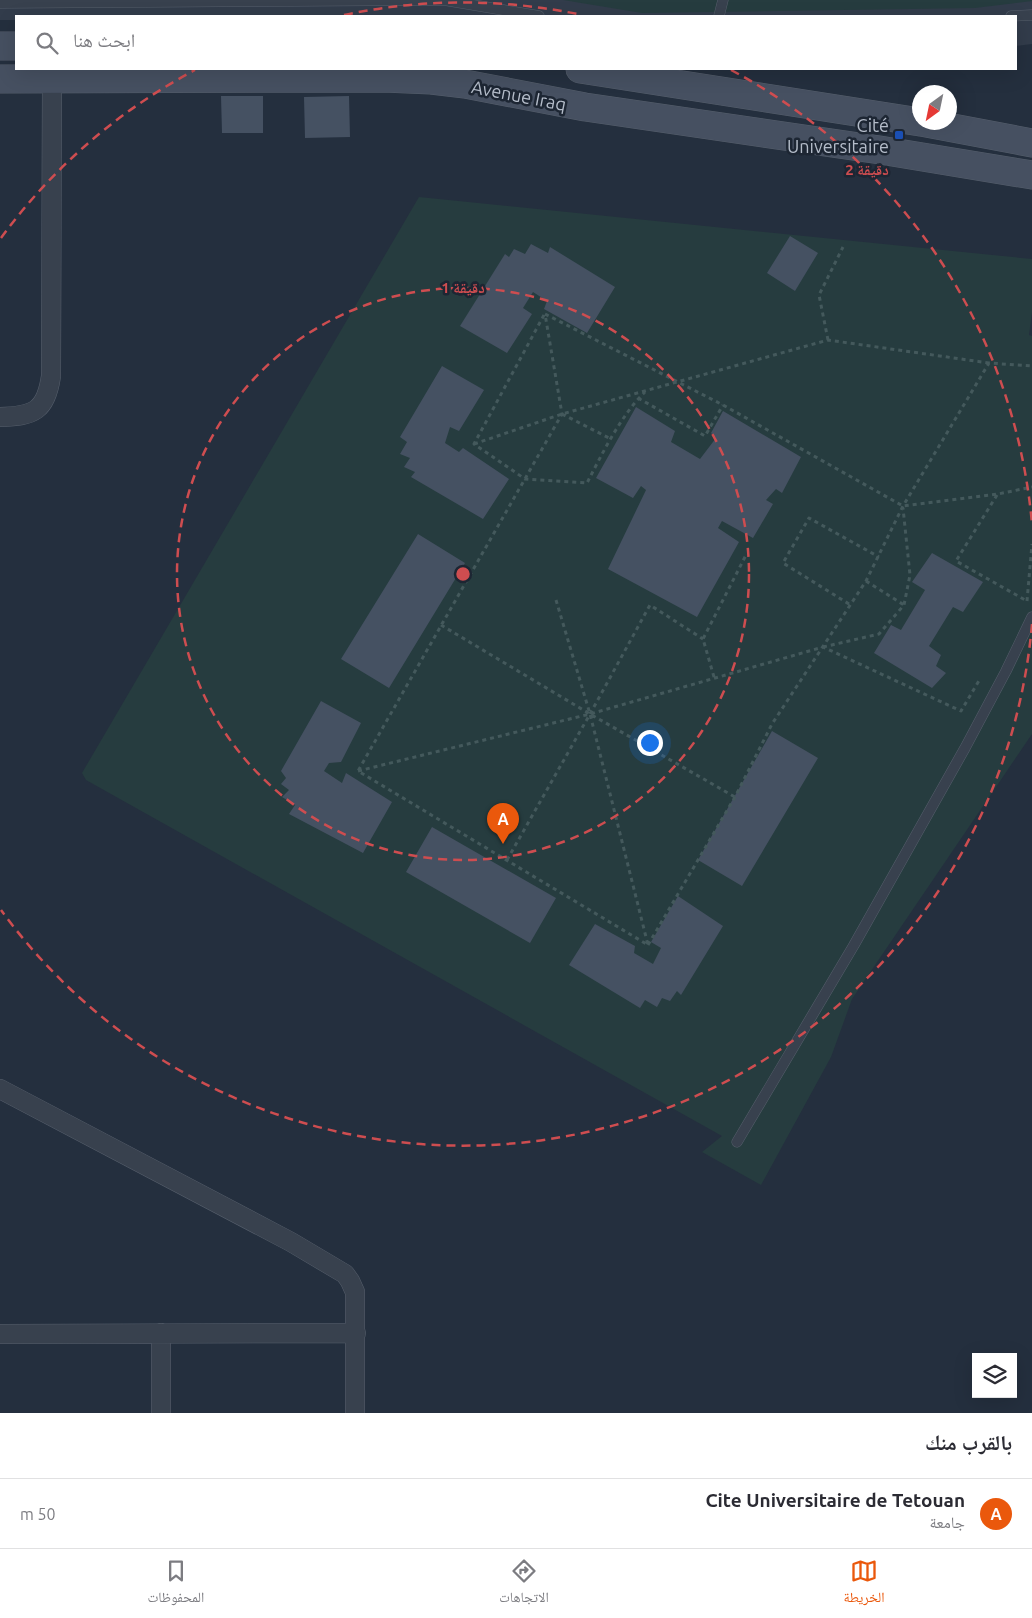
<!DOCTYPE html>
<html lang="ar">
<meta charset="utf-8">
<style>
body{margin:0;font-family:Ubuntu,"Noto Naskh Arabic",sans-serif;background:#f2f2f3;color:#2b2b33;direction:rtl}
.controls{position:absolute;right:15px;bottom:15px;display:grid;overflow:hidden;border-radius:0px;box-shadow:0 5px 20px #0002}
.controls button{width:45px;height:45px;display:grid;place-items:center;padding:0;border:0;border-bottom:1px solid #e1e1e2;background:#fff;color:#2b2b33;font:25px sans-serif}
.compass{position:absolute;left:912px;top:85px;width:45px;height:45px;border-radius:50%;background:#fff;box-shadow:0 5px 20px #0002;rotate:213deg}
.you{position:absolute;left:649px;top:742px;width:18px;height:18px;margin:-12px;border:4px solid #fff;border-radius:50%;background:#1a73e8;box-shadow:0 0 0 8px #1a73e833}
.badge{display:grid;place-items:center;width:32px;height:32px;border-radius:50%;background:#ea580c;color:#fff;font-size:16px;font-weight:700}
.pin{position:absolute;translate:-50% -41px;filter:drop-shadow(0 1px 2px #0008)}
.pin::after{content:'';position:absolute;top:26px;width:18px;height:15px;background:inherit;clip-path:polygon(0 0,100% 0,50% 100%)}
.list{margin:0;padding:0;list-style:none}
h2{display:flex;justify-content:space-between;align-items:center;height:65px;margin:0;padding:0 20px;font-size:21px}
h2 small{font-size:16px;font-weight:400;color:#7c7c81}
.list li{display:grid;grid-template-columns:32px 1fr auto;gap:15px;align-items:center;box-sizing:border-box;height:70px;padding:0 20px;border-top:1px solid #e1e1e2}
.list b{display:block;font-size:19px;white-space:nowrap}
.list p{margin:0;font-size:16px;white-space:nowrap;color:#7c7c81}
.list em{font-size:16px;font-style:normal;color:#7c7c81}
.icon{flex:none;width:28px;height:28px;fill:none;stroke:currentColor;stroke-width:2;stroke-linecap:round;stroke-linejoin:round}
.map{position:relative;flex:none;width:1032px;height:1413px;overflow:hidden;direction:ltr}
.search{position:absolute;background:#fff;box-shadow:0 5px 20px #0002;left:15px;right:15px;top:15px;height:55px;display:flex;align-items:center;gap:12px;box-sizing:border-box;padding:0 18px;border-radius:0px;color:#7c7c81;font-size:19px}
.sheet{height:135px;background:#fff}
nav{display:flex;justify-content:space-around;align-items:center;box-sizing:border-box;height:70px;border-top:1px solid #e1e1e2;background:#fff;font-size:14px;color:#7c7c81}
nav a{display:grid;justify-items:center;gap:2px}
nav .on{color:#ea580c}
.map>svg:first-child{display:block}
.airport{fill:#323c4b}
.green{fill:#263c3f}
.building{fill:#455162}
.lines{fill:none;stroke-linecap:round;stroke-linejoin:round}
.lane-casing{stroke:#565f6c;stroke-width:11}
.street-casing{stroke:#565f6c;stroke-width:20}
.secondary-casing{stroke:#565f6c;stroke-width:29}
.path{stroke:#44595c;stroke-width:3;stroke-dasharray:4 4;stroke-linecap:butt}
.lane{stroke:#38414e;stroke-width:10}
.street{stroke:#38414e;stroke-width:19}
.secondary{stroke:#465061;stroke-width:28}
.ring{fill:none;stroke:#ce4d50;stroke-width:2.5;stroke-dasharray:9 6}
.transit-dot{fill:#1a4fb4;stroke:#1d2633;stroke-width:2}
.labels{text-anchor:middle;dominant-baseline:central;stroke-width:5;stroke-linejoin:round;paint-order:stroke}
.street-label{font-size:18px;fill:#b4bcc9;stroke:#1d2633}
.poi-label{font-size:18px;fill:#b4bcc9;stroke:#1d2633;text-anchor:end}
.centre{fill:#ce4d50;stroke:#1d2633;stroke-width:2.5}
.ring-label{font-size:15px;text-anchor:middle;font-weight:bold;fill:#ce4d50;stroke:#1d2633;stroke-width:5;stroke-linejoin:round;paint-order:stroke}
</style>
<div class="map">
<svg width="1032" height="1413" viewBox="0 0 1032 1413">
<rect width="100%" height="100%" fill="#242f3e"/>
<path class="airport" d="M0,0H1032V44L1016,46V16H16V20H0Z"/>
<path class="green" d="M563,0H1032V1L975,8L642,13Z
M419,197L1032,259V312L1029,335L1032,336V734L852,999L831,1057L761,1185L702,1152L722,1136L86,780L82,773Z"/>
<path class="building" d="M221,96H263V133H222Z
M349,96L350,137L305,138L304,97Z
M790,236L818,253L795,291L767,273Z
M531,244L548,253L550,247L615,287L587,333L544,309L547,301L533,292L523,308L532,314L507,353L460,326L505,254L509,257L514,249L525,254Z
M442,366L484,390L459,431L450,427L445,443L459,452L463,448L509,479L483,519L411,477L415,472L404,467L410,458L400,454L407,442L400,437Z
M636,407L675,431L671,442L700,459L716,438L711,433L723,411L801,457L782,493L776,489L766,500L773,504L753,538L722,521L718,528L739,542L697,617L608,569L646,490L641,486L633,498L596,478Z
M418,534L465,563L389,688L341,659Z
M932,553L983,582L963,612L953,607L929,646L941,655L936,666L946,673L932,688L874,653L891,625L901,630L925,590L912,582Z
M321,701L361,723L341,762L329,763L324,771L342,783L346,773L392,802L363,853L289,814L295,805L282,797L289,790L281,784L286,778L281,771Z
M772,731L818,758L742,886L698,860Z
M432,827L556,898L530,943L406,872Z
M678,896L723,926L681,995L677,991L670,1001L662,998L657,1007L645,1000L640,1008L569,965L595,924L635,946L634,953L653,964L661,948L651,942Z"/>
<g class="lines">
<defs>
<path id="lane" d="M0,3L444,0L539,16
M719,16L723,0
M1011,16L1032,15
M737,1142L854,945L965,748L1006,671L1032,617"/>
<path id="street" d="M0,417C34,416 46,411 51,376L52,79
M0,1089L291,1242L345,1274L350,1281L355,1292V1413
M0,1334L356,1333
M161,1413V1333"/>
<path id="secondary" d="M0,46H16
M580,69L920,122
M0,79L384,78L431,80L465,84L585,107L880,150L1032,175
M921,122L1032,143"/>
</defs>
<use href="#lane" class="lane-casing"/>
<use href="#street" class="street-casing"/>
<use href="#secondary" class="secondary-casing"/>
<path class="path" d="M544,315L474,444L525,479L587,483C602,454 621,415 645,392
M828,340L819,295L843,247
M638,398L705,436L723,405
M562,414L611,439
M474,444L562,414L828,340L989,363
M997,495L956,561L1027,601
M866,581L904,605
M556,600L590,714L648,945L358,771L562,414L545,314L723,405L903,506L998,494L1032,487
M1027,601L1032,544
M849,604L783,563L809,518L879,557
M441,625L590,714L735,797
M823,647L879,634L904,605L910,575L903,508
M714,677L703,639L746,555
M358,771L590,714L823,647L961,711L980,679
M507,860L590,714L650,605L703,639
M648,945L735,797L772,724L866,581L903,506L989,363L1032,366"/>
<use href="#lane" class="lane"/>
<use href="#street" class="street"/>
<use href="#secondary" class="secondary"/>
</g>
<g class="ring">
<circle cx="463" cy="574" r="286"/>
<path d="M1032 624A571 571 0 0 1 1 910M1 238A571 571 0 0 1 195 70M344 15A571 571 0 0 1 582 15M731 70A571 571 0 0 1 1032 524"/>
</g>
<rect class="transit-dot" x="894" y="130" width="10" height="10" rx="2.5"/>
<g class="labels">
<g class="street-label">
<text transform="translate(519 95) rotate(11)">Avenue Iraq</text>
</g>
<g class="poi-label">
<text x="889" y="125">Cité<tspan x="889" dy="21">Universitaire</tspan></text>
</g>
</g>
<circle cx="463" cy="574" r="8" class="centre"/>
<g class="ring-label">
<text x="867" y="175">2 دقيقة</text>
<text x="463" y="293">1 دقيقة</text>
</g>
</svg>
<div class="controls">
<button><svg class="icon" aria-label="layers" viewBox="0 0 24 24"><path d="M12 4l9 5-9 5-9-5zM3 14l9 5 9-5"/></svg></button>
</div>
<svg class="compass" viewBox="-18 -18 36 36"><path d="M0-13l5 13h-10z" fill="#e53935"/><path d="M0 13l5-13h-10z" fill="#7c7c81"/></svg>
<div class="you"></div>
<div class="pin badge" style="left:503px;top:844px">A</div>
<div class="search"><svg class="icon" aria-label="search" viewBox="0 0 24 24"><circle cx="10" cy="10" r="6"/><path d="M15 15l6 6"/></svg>ابحث هنا</div>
</div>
<section class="sheet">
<h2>بالقرب منك<small></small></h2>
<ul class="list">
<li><span class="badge">A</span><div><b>Cite Universitaire de Tetouan</b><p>جامعة</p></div><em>50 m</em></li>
</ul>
</section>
<nav>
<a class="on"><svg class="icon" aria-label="map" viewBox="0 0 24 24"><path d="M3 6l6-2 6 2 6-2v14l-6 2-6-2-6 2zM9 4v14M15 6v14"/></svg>الخريطة</a>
<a><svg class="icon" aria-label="directions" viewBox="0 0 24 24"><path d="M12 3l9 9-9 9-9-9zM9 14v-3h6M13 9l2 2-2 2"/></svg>الاتجاهات</a>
<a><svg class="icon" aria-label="saved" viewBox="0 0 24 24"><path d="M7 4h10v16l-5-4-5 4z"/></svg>المحفوظات</a>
</nav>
